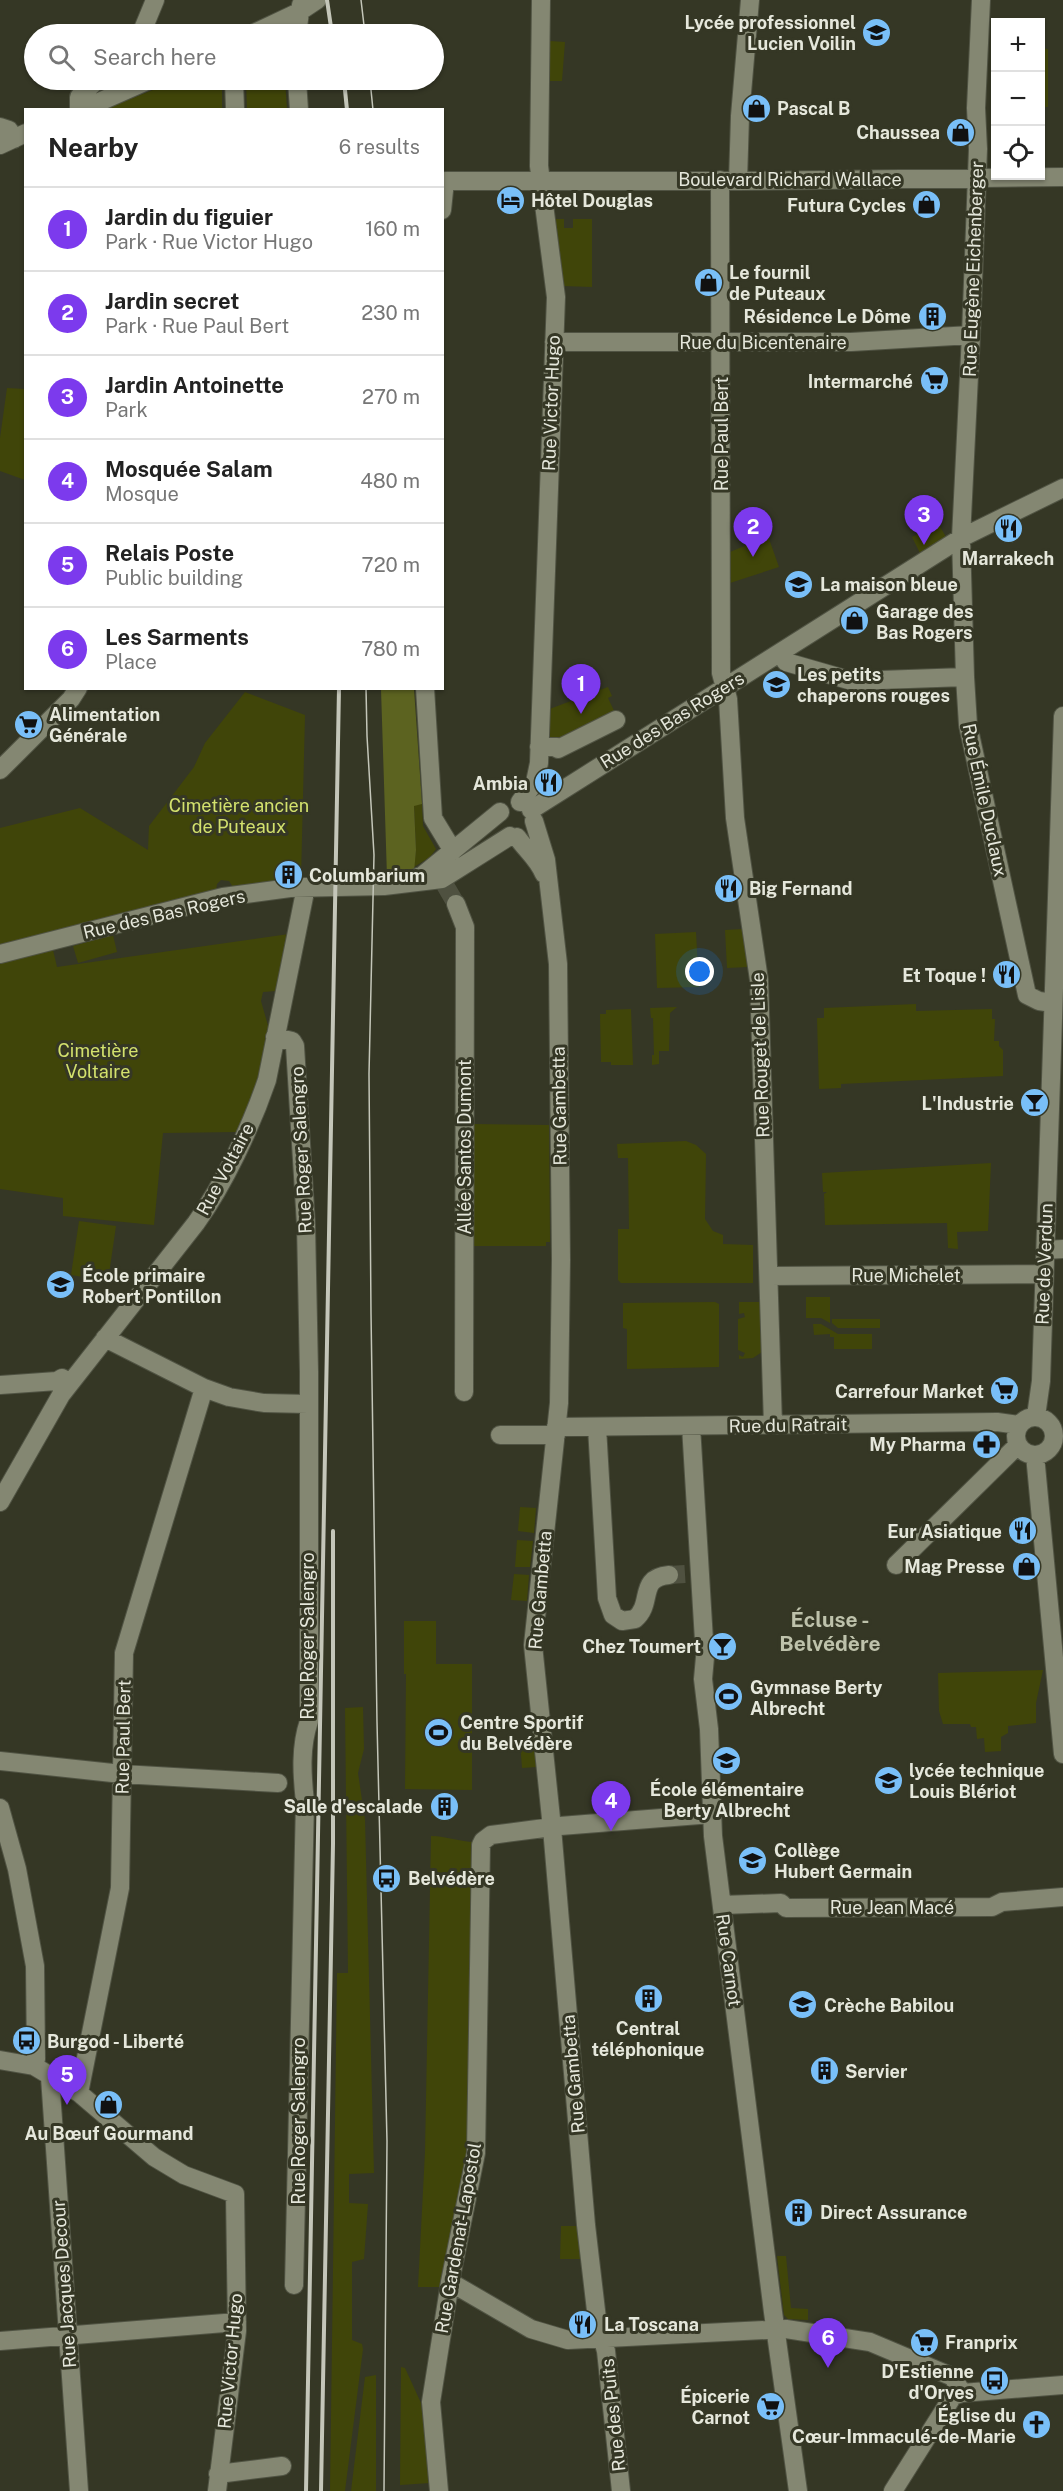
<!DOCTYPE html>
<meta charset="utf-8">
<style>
body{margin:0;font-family:"Public Sans",sans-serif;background:#f6f6f6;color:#222}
.controls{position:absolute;right:18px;top:18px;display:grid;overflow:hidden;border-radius:0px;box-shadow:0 2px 4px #0004}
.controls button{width:54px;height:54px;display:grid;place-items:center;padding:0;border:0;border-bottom:2px solid #e0e0e0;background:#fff;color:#222;font:30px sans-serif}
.you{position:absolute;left:700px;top:972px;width:21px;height:21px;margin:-15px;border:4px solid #fff;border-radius:50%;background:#1a73e8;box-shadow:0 0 0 9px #1a73e833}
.badge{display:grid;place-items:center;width:39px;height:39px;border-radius:50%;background:#7c3aed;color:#fff;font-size:20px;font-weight:700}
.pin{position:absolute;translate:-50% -50px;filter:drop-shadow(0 2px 3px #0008)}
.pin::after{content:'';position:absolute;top:32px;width:21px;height:18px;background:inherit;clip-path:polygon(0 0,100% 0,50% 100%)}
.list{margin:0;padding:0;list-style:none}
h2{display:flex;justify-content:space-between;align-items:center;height:78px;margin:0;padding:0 24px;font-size:26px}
h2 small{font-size:20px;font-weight:400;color:#767676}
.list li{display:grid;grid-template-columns:39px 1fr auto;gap:18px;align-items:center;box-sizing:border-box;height:84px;padding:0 24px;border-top:2px solid #e0e0e0}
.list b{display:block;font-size:22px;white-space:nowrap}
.list p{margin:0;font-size:20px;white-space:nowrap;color:#767676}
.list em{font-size:20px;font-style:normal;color:#767676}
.icon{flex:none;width:33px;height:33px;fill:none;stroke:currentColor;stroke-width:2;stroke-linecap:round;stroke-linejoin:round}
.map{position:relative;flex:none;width:1063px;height:2491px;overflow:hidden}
.search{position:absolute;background:#fff;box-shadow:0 2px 4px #0004;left:24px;top:24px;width:420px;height:66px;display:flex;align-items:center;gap:15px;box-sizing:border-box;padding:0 21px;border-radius:33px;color:#767676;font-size:22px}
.panel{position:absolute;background:#fff;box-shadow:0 2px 4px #0004;left:24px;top:108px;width:420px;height:582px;border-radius:0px}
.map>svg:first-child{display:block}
.green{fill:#404509}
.forest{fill:#5c6320}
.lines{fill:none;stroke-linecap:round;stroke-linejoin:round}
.minor-tunnel{stroke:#4f5140;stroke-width:18;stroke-dasharray:18 9;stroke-linecap:butt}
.minor-casing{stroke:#505343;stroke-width:20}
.minor{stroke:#848772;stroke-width:18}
.tram{stroke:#c4c6b9;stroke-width:1.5}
.rail{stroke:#c4c6b9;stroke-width:4}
.labels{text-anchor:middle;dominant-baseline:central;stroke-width:6;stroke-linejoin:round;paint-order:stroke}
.poi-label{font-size:18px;font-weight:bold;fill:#e5e7db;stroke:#353725;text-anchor:start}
.street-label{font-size:18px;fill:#e5e7db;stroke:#353725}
.park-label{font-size:18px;fill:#d3e16d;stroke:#353725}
.quarter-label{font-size:21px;font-weight:bold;fill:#bec2ab;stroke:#353725}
</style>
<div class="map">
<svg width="1063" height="2491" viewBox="0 0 1063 2491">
<rect width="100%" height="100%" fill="#353725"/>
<path class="green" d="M550,41L565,42L562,81H549Z
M1042,48L1048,49V107H1041Z
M178,80H222V109H105Z
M246,80H285L287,109H247Z
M555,219H564V228H573V219H592V287L563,286Z
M7,388L25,389V480L0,471V438Z
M938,523L946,537L920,553L912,537Z
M768,536L779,567L730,583V552Z
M608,687L612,696L608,698L617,717L546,744L547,710Z
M245,692L305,715L301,878L233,887L229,881L221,880L217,884L216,891L0,945V828L80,808L148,850L149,826L194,767L205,743Z
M422,804L423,826L436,849L430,857L414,867L416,850L414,805Z
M743,929L748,967L727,968L725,930Z
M696,932L699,987L657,988L655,934Z
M289,934L276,991L263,992L261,1001L269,1029L253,1100L237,1132L163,1133L154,1225L63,1216V1198L0,1189V963L53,950L57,967Z
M113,935L117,952L78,963L73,946Z
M916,1004V1011L992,1009V1019H995L994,1041H999V1046L1003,1050V1076L841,1084V1088L819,1089L817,1018H824V1008Z
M677,1007L670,1013L669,1051H659V1064L652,1065V1055H654L653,1018H651L650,1008Z
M631,1009L633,1065H611V1062H601L600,1014H606V1010Z
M473,1124L549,1125L550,1242H546V1246H473Z
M686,1141L696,1145L706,1154L705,1219L713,1231L723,1235V1244L753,1245V1283H621L618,1280V1229H629L628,1158H618L617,1144Z
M991,1163L988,1231L957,1232L958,1249L948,1248L947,1223L825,1225L824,1194L827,1192H823L822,1173Z
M79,1221L116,1226L108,1281L71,1275Z
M806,1297H830V1323L821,1318H806Z
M715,1302L719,1304V1367L627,1369V1329L623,1328V1303Z
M739,1302H761L762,1352L753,1358L739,1359V1355L743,1357L745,1353L738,1350V1319L745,1317L744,1313L739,1314Z
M832,1319H880V1328H838L832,1323Z
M813,1324H821L838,1334H872V1349H834V1337H830V1334L814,1335Z
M520,1507L536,1508L534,1533L518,1531Z
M517,1540L533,1541L530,1567H515Z
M514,1574L529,1575L527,1601L511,1600Z
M404,1621H436V1664H472V1790L405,1789L406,1674H404Z
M1043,1670L1036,1703V1723L1008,1726V1733L1001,1737V1751L985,1752L984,1738L977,1739L976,1727H971L970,1724H943L939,1711L938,1673Z
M363,1707L364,1749L358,1773L365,1820L374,2173L349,2174V2203L368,2204L364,2259L352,2262V2340L362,2344L363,2349L345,2491H330L337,1973H348L345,1708Z
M534,1740L537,1767L522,1768L520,1741Z
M431,1836C447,1836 459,1842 475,1842L470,2153L439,2287H418L425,2152Z
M561,2226H579L581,2259H560Z
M777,2256H786L791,2308L808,2309V2320L788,2319L784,2315Z
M401,2367L405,2368L421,2403L430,2483L400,2485Z
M376,2375V2491H351L365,2377Z"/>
<path class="forest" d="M381,689H414L422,804L414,806L416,850L414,872L387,877Z"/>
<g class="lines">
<path class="minor-tunnel" d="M445,885L456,904
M669,1575L685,1574"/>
<defs>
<path id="minor" d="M981,0L976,108L978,149L971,335L961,538L965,677L968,725L1027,995L1039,1001L1053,1003
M141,34L155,0
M252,34L299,12L317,0
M297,34L301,5
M234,80L235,110
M297,80L299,110
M79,110V97L97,80
M81,110L149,80
M0,127L9,130L14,139
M0,145L26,133
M720,180L721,673L728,699L735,818L759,980L773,1425
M738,181L740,116L750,0
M442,210L445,181H738L1063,177
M554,342H851L971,335
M780,653L786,662L852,681L965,677
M425,688L433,818L453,851
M539,747H557L558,749L616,720
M0,770L71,699L78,688
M520,802L535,782L539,763L556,297L539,166L541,0
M531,810L961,538L1063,488
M534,821L546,860L558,964L561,1260L559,1403L533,1645L552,1828L586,2225L597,2319L606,2351L621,2491
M517,837C526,850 538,859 544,874
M414,879L423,875L500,812
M456,904L465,927L464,1392
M0,954L223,897L290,888L384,886L442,879L510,836
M275,1037L292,1041L295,1046L306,1225L309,1372V1721C300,1747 302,1775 305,1802L294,2285
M1045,1250L1063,1249
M769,1276L1043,1274
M105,1338L204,1388L229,1397L264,1403L308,1404
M0,1385L57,1381L62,1378L69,1382
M1036,1416L1041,1381L1063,716
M1016 1436a19 19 0 1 1 38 0a19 19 0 1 1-38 0Z
M691,1426L705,1657L703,1679L709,1729L713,1836L773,2312L798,2491
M556,1427L997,1422L1019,1425
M597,1427L607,1598L613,1615L622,1621L635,1619C654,1603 637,1578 669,1575
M500,1435H556
M1035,1455L1063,1754
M0,1502L61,1395L196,1223C224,1184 251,1127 267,1080L306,887
M896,1565L1018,1445
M0,1761L122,1774L278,1783
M0,1808L17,1869L35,1966L36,2059L34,2066
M722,1905L781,1903L786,1908L992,1907L1002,1902L1063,1897
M0,2060L34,2066L79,2093L154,2157L184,2175L235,2194L237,2331L217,2491
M50,2077L79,2491
M79,2093L120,1888L124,1653L204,1388
M450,2282L531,2329L568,2340L786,2329L870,2342L953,2377L962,2393
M0,2341L237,2322
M218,2474L282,2466
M439,2491L431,2402L450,2282L476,2153L481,1845L483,1841L491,1835L560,1826L712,1814
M893,2491L953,2396L962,2393L1063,2385"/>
</defs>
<use href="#minor" class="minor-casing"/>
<use href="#minor" class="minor"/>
<path class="tram" d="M361,0L365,34
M370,80L373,110
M366,688L367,736L374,855L369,1074L371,1313L377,1722L387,2141L384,2491"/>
<path class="rail" d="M327,0L332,34
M344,80L347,110
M306,2491L339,688
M321,2491L333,1844V1531"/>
</g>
<defs>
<symbol id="school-disc" viewBox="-11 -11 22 22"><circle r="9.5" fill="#79bff8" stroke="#353725"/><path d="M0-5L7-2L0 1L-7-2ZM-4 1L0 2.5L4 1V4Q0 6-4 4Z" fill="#111"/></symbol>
<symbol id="shop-disc" viewBox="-11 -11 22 22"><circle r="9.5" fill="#79bff8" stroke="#353725"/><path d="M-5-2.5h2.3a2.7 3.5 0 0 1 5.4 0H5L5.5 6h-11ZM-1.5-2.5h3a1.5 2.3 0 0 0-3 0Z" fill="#111"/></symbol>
<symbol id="hotel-disc" viewBox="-11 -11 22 22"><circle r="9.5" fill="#79bff8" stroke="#353725"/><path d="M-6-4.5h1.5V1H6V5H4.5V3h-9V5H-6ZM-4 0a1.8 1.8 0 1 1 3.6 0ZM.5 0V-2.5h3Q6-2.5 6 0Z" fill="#111"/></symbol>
<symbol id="building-disc" viewBox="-11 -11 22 22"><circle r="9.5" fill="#79bff8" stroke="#353725"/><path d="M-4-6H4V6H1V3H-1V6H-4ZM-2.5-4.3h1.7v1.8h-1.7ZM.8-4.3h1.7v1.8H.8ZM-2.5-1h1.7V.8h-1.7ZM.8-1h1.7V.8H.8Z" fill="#111"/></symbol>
<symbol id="supermarket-disc" viewBox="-11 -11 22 22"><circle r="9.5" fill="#79bff8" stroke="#353725"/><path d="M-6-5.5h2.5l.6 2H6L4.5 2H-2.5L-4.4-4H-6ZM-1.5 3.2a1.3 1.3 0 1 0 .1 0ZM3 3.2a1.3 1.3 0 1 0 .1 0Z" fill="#111"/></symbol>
<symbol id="restaurant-disc" viewBox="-11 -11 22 22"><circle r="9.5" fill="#79bff8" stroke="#353725"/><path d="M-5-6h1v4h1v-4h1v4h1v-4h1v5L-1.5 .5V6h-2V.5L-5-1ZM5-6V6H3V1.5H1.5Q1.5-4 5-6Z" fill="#111"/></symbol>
<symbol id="bar-disc" viewBox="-11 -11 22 22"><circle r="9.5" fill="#79bff8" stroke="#353725"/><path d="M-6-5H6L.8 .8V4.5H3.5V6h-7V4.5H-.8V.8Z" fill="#111"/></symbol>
<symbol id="pharmacy-disc" viewBox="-11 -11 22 22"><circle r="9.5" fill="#79bff8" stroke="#353725"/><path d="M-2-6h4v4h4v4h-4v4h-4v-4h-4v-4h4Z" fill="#111"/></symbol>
<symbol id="stadium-disc" viewBox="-11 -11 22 22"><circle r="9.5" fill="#79bff8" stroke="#353725"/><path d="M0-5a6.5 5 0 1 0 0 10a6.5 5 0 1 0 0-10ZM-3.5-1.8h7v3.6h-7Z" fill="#111"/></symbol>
<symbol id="bus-disc" viewBox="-11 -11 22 22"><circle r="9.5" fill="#79bff8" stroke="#353725"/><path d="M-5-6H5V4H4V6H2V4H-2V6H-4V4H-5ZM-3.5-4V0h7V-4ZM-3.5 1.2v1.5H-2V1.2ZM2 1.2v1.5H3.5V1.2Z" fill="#111"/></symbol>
<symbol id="church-disc" viewBox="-11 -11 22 22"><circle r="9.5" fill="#79bff8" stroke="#353725"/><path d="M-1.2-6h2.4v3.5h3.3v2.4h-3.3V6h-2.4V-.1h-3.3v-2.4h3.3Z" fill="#111"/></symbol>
</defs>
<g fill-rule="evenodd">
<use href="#school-disc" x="860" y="16" width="33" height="33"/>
<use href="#shop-disc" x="740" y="92" width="33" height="33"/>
<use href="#shop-disc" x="944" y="116" width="33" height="33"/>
<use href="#hotel-disc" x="494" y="184" width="33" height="33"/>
<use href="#shop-disc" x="910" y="188" width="33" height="33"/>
<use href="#shop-disc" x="692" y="266" width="33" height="33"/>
<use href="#building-disc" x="916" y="300" width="33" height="33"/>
<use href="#supermarket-disc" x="918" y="364" width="33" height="33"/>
<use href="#restaurant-disc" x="992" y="512" width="33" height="33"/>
<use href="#school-disc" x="782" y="568" width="33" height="33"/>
<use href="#shop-disc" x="838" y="604" width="33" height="33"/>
<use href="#school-disc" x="760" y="668" width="33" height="33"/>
<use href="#supermarket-disc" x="12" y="708" width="33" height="33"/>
<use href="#restaurant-disc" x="532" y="766" width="33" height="33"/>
<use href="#building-disc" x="272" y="858" width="33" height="33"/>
<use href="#restaurant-disc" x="712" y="872" width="33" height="33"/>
<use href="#restaurant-disc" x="990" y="958" width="33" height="33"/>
<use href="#bar-disc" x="1018" y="1086" width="33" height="33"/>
<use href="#school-disc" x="44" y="1268" width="33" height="33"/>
<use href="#supermarket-disc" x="988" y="1374" width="33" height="33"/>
<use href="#pharmacy-disc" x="970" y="1428" width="33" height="33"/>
<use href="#restaurant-disc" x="1006" y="1514" width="33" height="33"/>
<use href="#shop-disc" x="1010" y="1550" width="33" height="33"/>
<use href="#bar-disc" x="706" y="1630" width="33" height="33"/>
<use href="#stadium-disc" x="712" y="1680" width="33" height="33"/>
<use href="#stadium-disc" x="422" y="1716" width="33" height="33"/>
<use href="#school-disc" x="710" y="1744" width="33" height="33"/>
<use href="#school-disc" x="872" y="1764" width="33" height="33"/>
<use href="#building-disc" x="428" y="1790" width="33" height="33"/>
<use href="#school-disc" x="736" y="1844" width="33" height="33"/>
<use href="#bus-disc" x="370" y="1862" width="33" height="33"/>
<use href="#building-disc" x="632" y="1982" width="33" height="33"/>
<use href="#school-disc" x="786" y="1988" width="33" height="33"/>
<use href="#bus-disc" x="10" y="2024" width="33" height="33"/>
<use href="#building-disc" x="808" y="2054" width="33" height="33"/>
<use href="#shop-disc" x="92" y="2088" width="33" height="33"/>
<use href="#building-disc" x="782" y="2196" width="33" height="33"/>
<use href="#restaurant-disc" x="566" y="2308" width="33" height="33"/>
<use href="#supermarket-disc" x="908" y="2326" width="33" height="33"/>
<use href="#bus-disc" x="978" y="2364" width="33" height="33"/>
<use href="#supermarket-disc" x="754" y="2390" width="33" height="33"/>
<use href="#church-disc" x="1020" y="2408" width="33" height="33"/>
</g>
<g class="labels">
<g class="poi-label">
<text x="856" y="22" text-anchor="end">Lycée professionnel<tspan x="856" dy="21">Lucien Voilin</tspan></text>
<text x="777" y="108">Pascal B</text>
<text x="940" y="132" text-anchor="end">Chaussea</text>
<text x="531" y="200">Hôtel Douglas</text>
<text x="906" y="205" text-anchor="end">Futura Cycles</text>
<text x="729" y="272">Le fournil<tspan x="729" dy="21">de Puteaux</tspan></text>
<text x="911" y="316" text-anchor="end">Résidence Le Dôme</text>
<text x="913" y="381" text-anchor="end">Intermarché</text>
<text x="1008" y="558" text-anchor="middle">Marrakech</text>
<text x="820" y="584">La maison bleue</text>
<text x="876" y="611">Garage des<tspan x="876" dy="21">Bas Rogers</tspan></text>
<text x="797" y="674">Les petits<tspan x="797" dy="21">chaperons rouges</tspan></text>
<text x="49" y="714">Alimentation<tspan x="49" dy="21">Générale</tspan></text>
<text x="528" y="783" text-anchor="end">Ambia</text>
<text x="309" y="875">Columbarium</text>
<text x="749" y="888">Big Fernand</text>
<text x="986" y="975" text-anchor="end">Et Toque !</text>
<text x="1014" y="1103" text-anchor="end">L'Industrie</text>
<text x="82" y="1275">École primaire<tspan x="82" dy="21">Robert Pontillon</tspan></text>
<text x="984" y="1391" text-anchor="end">Carrefour Market</text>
<text x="966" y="1444" text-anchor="end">My Pharma</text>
<text x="1002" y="1531" text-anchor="end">Eur Asiatique</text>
<text x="1005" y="1566" text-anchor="end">Mag Presse</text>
<text x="701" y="1646" text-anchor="end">Chez Toumert</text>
<text x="750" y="1687">Gymnase Berty<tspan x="750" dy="21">Albrecht</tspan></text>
<text x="460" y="1722">Centre Sportif<tspan x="460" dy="21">du Belvédère</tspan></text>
<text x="909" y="1770">lycée technique<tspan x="909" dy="21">Louis Blériot</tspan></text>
<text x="727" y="1789" text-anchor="middle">École élémentaire<tspan x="727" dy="21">Berty Albrecht</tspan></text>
<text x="423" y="1806" text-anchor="end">Salle d'escalade</text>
<text x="774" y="1850">Collège<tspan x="774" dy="21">Hubert Germain</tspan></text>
<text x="408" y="1878">Belvédère</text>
<text x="824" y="2005">Crèche Babilou</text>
<text x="648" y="2028" text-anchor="middle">Central<tspan x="648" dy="21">téléphonique</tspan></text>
<text x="47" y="2041">Burgod - Liberté</text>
<text x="845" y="2071">Servier</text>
<text x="109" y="2133" text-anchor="middle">Au Bœuf Gourmand</text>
<text x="820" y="2212">Direct Assurance</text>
<text x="604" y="2324">La Toscana</text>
<text x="945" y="2342">Franprix</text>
<text x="974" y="2371" text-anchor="end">D'Estienne<tspan x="974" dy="21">d'Orves</tspan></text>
<text x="750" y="2396" text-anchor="end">Épicerie<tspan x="750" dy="21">Carnot</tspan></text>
<text x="1016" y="2415" text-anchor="end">Église du<tspan x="1016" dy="21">Cœur-Immaculé-de-Marie</tspan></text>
</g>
<g class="street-label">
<text x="790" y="179">Boulevard Richard Wallace</text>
<text transform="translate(973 269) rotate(-88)">Rue Eugène Eichenberger</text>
<text x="763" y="342">Rue du Bicentenaire</text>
<text transform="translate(551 403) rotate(-88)">Rue Victor Hugo</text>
<text transform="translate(721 434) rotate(-90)">Rue Paul Bert</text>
<text transform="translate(672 720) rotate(-32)">Rue des Bas Rogers</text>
<text transform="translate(985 800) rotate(78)">Rue Émile Duclaux</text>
<text transform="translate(164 914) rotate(-13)">Rue des Bas Rogers</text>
<text transform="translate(760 1055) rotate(-92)">Rue Rouget de Lisle</text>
<text transform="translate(559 1106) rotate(-91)">Rue Gambetta</text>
<text transform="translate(464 1147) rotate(-90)">Allée Santos Dumont</text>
<text transform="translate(301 1150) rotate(-93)">Rue Roger Salengro</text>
<text transform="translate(225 1169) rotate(-62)">Rue Voltaire</text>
<text transform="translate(1044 1264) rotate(-88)">Rue de Verdun</text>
<text x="906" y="1275">Rue Michelet</text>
<text transform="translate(788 1425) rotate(-1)">Rue du Ratrait</text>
<text transform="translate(540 1590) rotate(-85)">Rue Gambetta</text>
<text transform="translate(307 1636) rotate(-90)">Rue Roger Salengro</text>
<text transform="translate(123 1737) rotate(-89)">Rue Paul Bert</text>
<text x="892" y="1907">Rue Jean Macé</text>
<text transform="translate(729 1960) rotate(82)">Rue Carnot</text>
<text transform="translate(573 2074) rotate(-95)">Rue Gambetta</text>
<text transform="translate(298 2121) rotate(-90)">Rue Roger Salengro</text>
<text transform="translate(458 2238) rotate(-80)">Rue Gardenat-Lapostol</text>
<text transform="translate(64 2284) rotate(-94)">Rue Jacques Decour</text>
<text transform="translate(230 2361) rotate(-85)">Rue Victor Hugo</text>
<text transform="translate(613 2415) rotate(-96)">Rue des Puits</text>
</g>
<g class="park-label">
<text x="239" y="805">Cimetière ancien<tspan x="239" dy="21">de Puteaux</tspan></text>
<text x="98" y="1050">Cimetière<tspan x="98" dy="21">Voltaire</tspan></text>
</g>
<g class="quarter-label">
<text x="830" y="1619">Écluse -<tspan x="830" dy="24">Belvédère</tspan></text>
</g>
</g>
</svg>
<div class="controls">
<button>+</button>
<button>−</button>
<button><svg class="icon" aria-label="locate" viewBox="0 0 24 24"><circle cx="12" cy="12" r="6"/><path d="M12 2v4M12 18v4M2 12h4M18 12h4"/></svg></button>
</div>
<div class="you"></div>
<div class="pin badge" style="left:581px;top:714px">1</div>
<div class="pin badge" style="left:753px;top:557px">2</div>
<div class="pin badge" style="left:924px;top:545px">3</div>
<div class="pin badge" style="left:611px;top:1831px">4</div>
<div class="pin badge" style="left:67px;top:2105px">5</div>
<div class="pin badge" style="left:828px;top:2368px">6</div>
<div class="search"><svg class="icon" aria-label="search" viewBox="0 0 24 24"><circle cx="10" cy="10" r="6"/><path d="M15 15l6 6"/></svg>Search here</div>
<section class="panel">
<h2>Nearby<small>6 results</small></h2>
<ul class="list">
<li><span class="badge">1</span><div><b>Jardin du figuier</b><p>Park · Rue Victor Hugo</p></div><em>160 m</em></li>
<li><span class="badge">2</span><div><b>Jardin secret</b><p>Park · Rue Paul Bert</p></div><em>230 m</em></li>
<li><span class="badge">3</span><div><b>Jardin Antoinette</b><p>Park</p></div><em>270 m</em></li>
<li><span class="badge">4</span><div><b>Mosquée Salam</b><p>Mosque</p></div><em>480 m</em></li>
<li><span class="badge">5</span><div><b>Relais Poste</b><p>Public building</p></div><em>720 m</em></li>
<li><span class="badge">6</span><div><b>Les Sarments</b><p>Place</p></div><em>780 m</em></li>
</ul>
</section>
</div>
